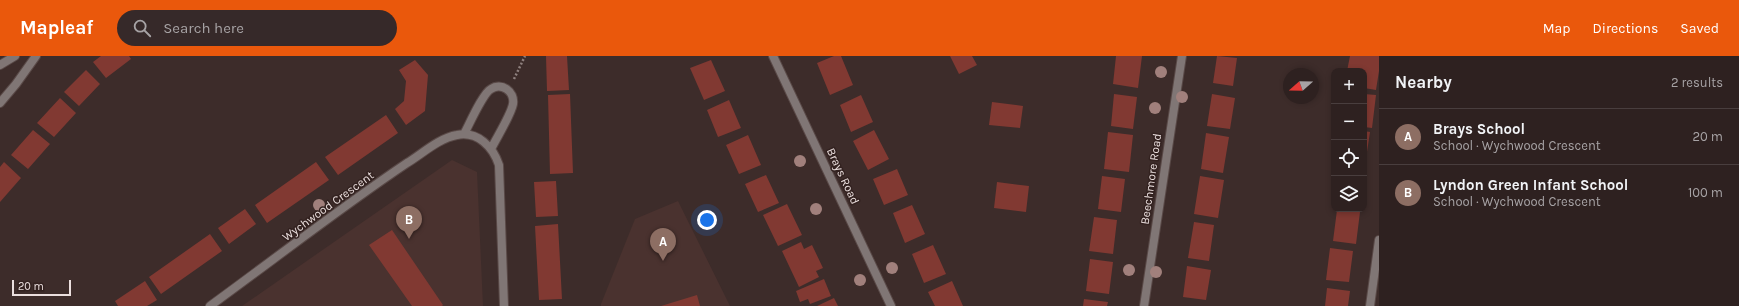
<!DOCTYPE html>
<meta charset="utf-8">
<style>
body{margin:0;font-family:Karla,sans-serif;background:#362929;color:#f1f3f6}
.controls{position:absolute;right:12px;top:12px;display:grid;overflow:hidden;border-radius:8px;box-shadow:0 2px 6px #0003}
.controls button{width:36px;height:36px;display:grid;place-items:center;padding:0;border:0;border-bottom:1px solid #493e3e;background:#2e2120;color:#f1f3f6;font:20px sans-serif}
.compass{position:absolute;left:1283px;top:12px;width:36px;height:36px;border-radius:50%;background:#2e2120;box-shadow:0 2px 6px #0003;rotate:250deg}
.scale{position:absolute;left:12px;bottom:10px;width:59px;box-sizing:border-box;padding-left:4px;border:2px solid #ebdfde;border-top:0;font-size:11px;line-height:14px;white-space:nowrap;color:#ebdfde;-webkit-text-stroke:3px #332220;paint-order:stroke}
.you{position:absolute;left:707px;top:164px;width:14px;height:14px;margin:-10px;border:3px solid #fff;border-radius:50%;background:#1a73e8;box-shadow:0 0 0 6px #1a73e833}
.badge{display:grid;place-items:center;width:26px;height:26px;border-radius:50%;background:#ea580c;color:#fff;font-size:13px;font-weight:700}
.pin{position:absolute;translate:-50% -33px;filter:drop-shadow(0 1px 2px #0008)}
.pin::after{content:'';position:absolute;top:21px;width:14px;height:12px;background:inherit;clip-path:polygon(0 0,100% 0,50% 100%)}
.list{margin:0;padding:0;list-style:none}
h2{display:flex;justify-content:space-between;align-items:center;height:52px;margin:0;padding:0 16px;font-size:17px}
h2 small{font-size:13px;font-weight:400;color:#a7a3a5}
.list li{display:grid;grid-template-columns:26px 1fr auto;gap:12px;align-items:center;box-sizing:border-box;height:56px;padding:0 16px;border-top:1px solid #493e3e}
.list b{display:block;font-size:15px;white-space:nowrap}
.list p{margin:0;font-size:13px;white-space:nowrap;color:#a7a3a5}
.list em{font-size:13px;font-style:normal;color:#a7a3a5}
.icon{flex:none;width:22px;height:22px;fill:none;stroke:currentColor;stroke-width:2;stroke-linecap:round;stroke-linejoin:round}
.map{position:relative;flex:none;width:1379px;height:250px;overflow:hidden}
header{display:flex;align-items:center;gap:24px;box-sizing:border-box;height:56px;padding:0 20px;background:#ea580c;color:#fff}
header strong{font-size:19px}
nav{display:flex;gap:22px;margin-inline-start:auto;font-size:14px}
.search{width:280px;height:36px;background:#362929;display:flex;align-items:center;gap:10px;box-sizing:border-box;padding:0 14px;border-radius:22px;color:#a7a3a5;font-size:15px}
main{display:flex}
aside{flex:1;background:#2e2120}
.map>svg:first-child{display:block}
.built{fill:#4a322f}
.building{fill:#813932}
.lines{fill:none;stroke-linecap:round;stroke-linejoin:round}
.minor-casing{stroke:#594947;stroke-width:10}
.tertiary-casing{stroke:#594947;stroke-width:10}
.path{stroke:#8f817f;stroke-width:2.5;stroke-dasharray:2 2;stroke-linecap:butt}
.minor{stroke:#807675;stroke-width:8}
.tertiary{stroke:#807675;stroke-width:8}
.tree{fill:#a1807c}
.labels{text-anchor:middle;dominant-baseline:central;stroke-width:3;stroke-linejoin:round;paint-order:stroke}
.street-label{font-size:12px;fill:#ebdfde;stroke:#332220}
</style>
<header>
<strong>Mapleaf</strong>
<div class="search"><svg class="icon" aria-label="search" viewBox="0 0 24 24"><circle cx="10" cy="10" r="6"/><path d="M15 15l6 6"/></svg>Search here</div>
<nav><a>Map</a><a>Directions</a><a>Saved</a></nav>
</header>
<main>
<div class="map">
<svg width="1379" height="250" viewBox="0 0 1379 250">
<rect width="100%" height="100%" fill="#3d2c2a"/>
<path class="built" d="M452,104L477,116L483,250H242Z
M678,145L730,250H601V248L635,163Z"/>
<path class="building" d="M101,0H129L131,3L106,22L93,6Z
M546,0H567L569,34L547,35Z
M834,0H841L853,29L830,39L817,7Z
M950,0H972L977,9L959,18Z
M1116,0H1142L1138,32L1113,28Z
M1217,0L1237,2L1233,30L1213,27Z
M1350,0H1379V15L1376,34L1364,32V15H1347Z
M415,4L428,19L425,55L406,69L395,53L404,45L406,25L399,14Z
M711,4L725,35L704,44L690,12Z
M86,14L100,28L79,50L64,36Z
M570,38L573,117L550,118L548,39Z
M1114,38L1137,41L1133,73L1111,70Z
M1212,38L1235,42L1230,73L1207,70Z
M1364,38L1376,39L1372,72L1364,71Z
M861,39L873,66L851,76L840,49Z
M60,42L76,57L54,81L37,67Z
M729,44L741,72L718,81L707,54Z
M992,46L1023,50L1020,72L989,69Z
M386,59L398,77L338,119L325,101Z
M33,74L50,88L28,113L11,99Z
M874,74L889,103L868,114L853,85Z
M1364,75L1370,76L1365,109H1364Z
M1108,76L1133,79L1129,116L1104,113Z
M1206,77L1229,81L1223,117L1201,113Z
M748,79L761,109L739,118L726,89Z
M4,106L21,122L0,146V111Z
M316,106L329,124L267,167L255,149Z
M897,113L908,139L884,149L873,123Z
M766,119L779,147L758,156L745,128Z
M1102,120L1125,123L1121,156L1098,153Z
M1200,120L1224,124L1218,162L1194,158Z
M556,125L558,160L536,161L534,126Z
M997,126L1029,130L1026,156L994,152Z
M787,148L802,179L778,190L763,159Z
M912,149L925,178L905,187L893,157Z
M245,153L256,168L229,188L218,172Z
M1337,154L1360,156L1356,188L1333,185Z
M1094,161L1117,164L1113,198L1089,195Z
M1194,166L1214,169L1209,205L1188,202Z
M558,168L562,243L539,244L535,170Z
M392,174L443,249L442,250H412L369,189Z
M210,178L222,195L161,238L149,221Z
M801,186L804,193L812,189L823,212L816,215L819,221L799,231L782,195Z
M933,189L946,218L924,227L912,198Z
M1330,192L1353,195L1349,226L1326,224Z
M1090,203L1113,206L1109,238L1086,235Z
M1187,210L1211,214L1206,244L1183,241Z
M824,223L831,240L810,248L808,243L800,246L796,235Z
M145,225L157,244L147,250H118L115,245Z
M952,225L963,250H935L928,236Z
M1327,232L1350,235L1348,250H1325Z
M697,239L700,250H661Z
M834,242L838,250H817Z
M1084,243L1108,246L1107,250H1083Z"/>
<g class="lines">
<defs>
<path id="minor" d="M464,78C469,69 483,37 491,33C501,26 515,35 513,48C511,59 497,81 491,93
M210,250C276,202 340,152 407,107C422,98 439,82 457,79C478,75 493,91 499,109L504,250
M1144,250L1182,0
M1370,250L1379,184"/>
<path id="tertiary" d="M773,0L891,250
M0,9L15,0
M0,47L16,28L36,0"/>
</defs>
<use href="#minor" class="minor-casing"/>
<use href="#tertiary" class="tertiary-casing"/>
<path class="path" d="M514,23L525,0"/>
<use href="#minor" class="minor"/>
<use href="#tertiary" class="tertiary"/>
</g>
<g class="tree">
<circle cx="1161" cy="16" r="6"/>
<circle cx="1182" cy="41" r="6"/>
<circle cx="1155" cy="52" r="6"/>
<circle cx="800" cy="105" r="6"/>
<circle cx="319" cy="149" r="6"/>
<circle cx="816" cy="153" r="6"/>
<circle cx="892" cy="212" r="6"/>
<circle cx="1129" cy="214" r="6"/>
<circle cx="1156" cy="216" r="6"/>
<circle cx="860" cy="224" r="6"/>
</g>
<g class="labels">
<g class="street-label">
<text transform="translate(843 120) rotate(65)">Brays Road</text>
<text transform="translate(1151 123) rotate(-82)">Beechmore Road</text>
<text transform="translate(328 150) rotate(-36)">Wychwood Crescent</text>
</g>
</g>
</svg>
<div class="controls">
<button>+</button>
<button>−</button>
<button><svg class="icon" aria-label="locate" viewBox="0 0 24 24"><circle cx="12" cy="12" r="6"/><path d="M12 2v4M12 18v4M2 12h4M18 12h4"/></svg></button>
<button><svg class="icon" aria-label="layers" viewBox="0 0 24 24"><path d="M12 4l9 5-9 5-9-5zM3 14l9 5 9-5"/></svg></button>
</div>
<svg class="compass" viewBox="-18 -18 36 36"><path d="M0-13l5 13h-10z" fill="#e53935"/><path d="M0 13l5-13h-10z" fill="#a7a3a5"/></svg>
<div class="scale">20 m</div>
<div class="you"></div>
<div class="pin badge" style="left:663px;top:205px;background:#8d6e63">A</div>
<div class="pin badge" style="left:409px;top:183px;background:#8d6e63">B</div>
</div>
<aside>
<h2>Nearby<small>2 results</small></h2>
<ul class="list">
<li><span class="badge" style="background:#8d6e63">A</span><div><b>Brays School</b><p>School · Wychwood Crescent</p></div><em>20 m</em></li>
<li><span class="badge" style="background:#8d6e63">B</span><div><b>Lyndon Green Infant School</b><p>School · Wychwood Crescent</p></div><em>100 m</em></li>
</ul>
</aside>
</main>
